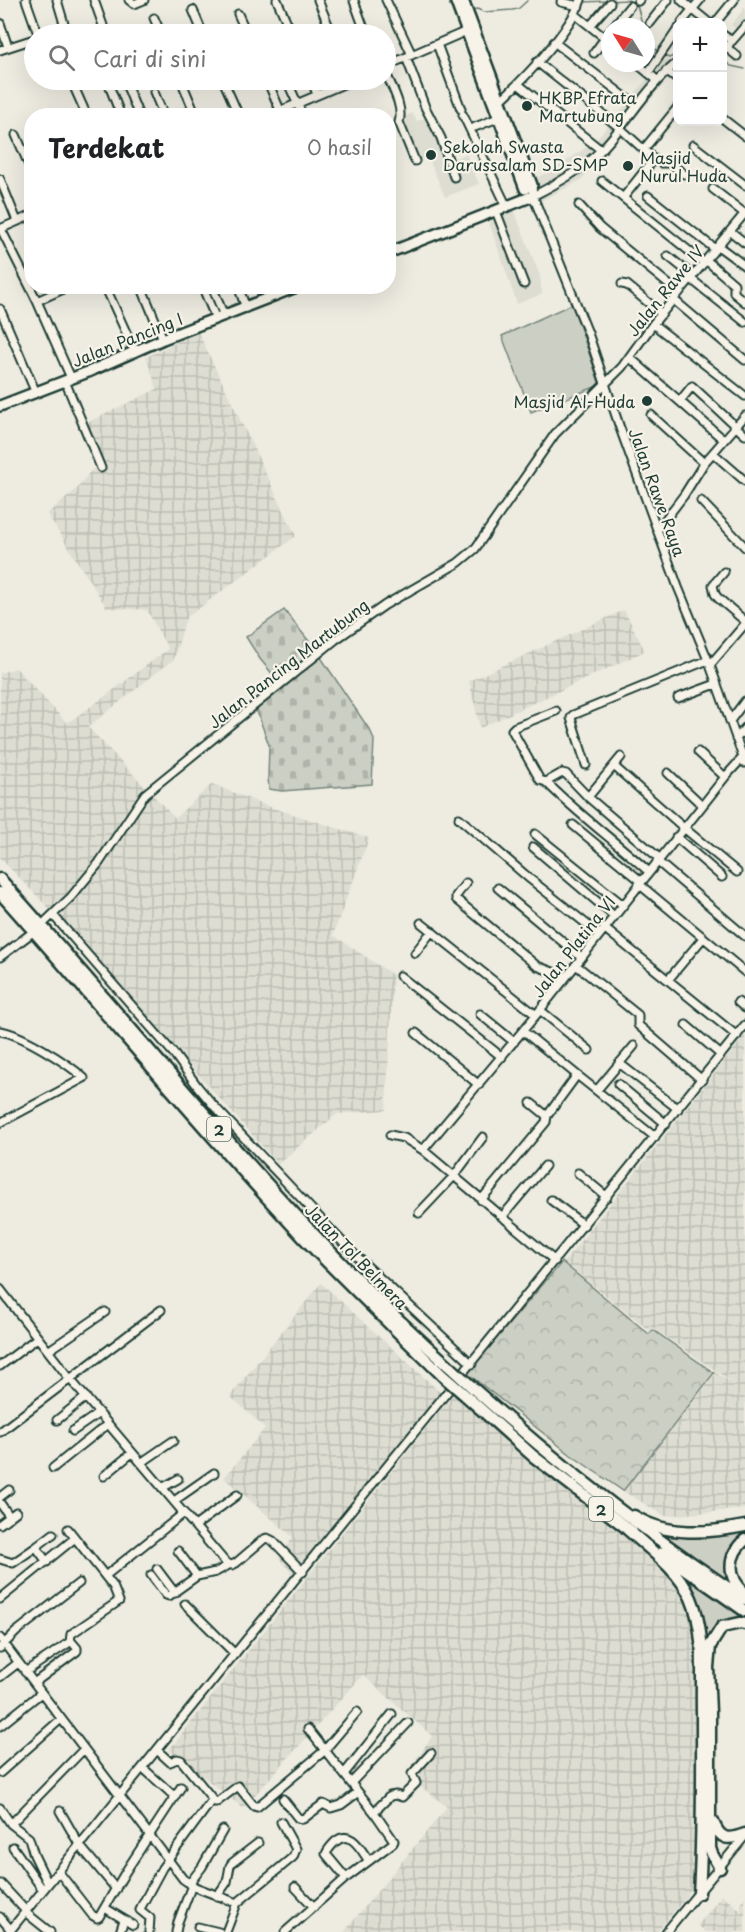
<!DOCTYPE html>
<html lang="id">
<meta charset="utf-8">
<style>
body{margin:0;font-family:"Playpen Sans",sans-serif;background:#f2f2f2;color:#202124}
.controls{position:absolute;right:18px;top:18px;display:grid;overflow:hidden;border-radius:12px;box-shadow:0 6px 24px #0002}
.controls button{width:54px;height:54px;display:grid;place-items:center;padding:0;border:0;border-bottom:2px solid #e0e0e0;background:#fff;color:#202124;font:30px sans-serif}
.compass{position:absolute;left:601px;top:18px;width:54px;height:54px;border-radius:50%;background:#fff;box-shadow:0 6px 24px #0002;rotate:307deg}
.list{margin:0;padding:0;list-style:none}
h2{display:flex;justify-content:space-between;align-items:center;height:78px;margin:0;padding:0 24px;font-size:26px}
h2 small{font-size:20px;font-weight:400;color:#757577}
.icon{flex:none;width:33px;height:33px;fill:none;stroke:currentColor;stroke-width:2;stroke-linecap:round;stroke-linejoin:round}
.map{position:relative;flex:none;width:745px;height:1932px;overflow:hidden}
.search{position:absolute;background:#fff;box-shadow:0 6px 24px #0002;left:24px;top:24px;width:372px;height:66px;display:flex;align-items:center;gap:15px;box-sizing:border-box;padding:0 21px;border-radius:33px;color:#757577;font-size:22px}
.panel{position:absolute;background:#fff;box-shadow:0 6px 24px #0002;left:24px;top:108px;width:372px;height:186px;border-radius:24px}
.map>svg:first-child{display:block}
.built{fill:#ddddd2}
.industrial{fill:url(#industrial-grid)}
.green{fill:#cccfc4;stroke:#76867c;stroke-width:1.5}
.forest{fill:url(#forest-crowns);stroke:#76867c;stroke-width:1.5}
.cemetery{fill:url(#cemetery-stones);stroke:#76867c;stroke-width:1.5}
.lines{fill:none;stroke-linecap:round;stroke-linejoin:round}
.stream{stroke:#6c7e74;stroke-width:1.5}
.minor-casing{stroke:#1f3d34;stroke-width:11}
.major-casing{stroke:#1f3d34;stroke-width:14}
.highway-casing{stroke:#1f3d34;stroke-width:15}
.minor{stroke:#f7f3e8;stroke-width:7}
.major{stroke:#f7f3e8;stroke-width:9}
.highway{stroke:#f7f3e8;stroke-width:10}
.highway-bridge-casing{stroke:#1f3d34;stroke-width:15;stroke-linecap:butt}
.highway-bridge{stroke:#f7f3e8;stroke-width:10}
.poi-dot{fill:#1f3d34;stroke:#f7f3e8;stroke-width:2}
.labels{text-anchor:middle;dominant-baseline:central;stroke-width:4.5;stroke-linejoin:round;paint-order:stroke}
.shield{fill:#f7f3e8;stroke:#60746a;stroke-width:1.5}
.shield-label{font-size:15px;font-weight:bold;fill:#1f3d34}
.poi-label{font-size:16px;fill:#1f3d34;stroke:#f7f3e8;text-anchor:start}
.street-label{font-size:16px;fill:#1f3d34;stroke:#f7f3e8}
</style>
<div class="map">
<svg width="745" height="1932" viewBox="0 0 745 1932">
<defs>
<pattern id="industrial-grid" width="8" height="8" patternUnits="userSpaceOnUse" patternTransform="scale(1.5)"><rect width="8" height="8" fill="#ddddd2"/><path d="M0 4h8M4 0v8" fill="none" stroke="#bdbfb5"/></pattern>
<pattern id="forest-crowns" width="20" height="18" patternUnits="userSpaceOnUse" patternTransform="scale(1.5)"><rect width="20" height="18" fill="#cccfc4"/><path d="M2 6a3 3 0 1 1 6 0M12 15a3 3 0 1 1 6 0" fill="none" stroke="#afb3a9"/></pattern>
<pattern id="cemetery-stones" width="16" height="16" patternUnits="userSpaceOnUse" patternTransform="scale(1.5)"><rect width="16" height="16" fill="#cccfc4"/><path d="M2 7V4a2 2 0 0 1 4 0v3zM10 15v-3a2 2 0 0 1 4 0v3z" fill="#afb3a9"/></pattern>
</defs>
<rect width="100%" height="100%" fill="#eeece1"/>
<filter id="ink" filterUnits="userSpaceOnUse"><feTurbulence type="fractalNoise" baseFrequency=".0167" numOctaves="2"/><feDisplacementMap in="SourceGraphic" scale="12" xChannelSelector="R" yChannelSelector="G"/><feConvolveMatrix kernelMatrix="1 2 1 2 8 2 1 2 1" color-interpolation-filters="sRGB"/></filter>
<g filter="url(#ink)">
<path class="built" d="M745,7V37L731,25Z
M663,60L673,61L677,68L612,146L581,180L541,201L534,179L556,168L594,142Z
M412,113L417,121L433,115L451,160L466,154L479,184L445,197L428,157L416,161L400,119Z
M514,210L540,276L542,294L517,304L489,222Z"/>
<path class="industrial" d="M198,332L296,536L186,618L174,659L88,727L175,818L212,784L270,807L369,838L333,935L393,975L386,1110L337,1114L278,1164L64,924L0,858V673L16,668L67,723L96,703L168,649L147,610L107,608L47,514L77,489L88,474L96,467L78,427L157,389L146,357Z
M624,610L645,651L480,728L469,681Z
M745,1035V1509L665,1516L623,1491L716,1373L738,1386L653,1328L650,1331L564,1262Z
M321,1283L441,1393L293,1575L279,1558L293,1537L224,1478L265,1428L230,1396Z
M455,1392L531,1461L663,1566L685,1593L699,1639L694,1882L687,1896L657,1932H344L447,1807L406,1775L432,1736L363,1675L243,1808L169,1750Z
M722,1895L741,1911V1902L745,1897V1932H706L698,1925Z"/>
<path class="green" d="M572,304L600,385L531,412L502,336Z
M651,1528L745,1531V1536C724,1555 723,1561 733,1587Z
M679,1574L742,1615L743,1618C724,1624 713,1624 706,1645Z"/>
<path class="forest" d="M562,1262L649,1334L653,1330L714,1373L623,1491L571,1455L467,1373Z"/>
<path class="cemetery" d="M284,610L316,650L371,732L374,740L372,784L282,791L269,789L268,778L269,745L254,703L279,682L260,659L246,637Z"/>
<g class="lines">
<path class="stream" d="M569,0L577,1
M584,2L628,0L637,5L643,27
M471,10L477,9L484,12L512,10L518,9L528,0
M646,33L658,53
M665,56L669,58L678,54
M722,59L731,66L745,69"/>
<defs>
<path id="minor" d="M26,0L38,34
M94,0L105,31
M129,0L134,4L144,0
M277,0L292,34
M318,0L332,34
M386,0L412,55
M681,0L708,22
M354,1L366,34
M638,1L639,0
M561,2L579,6
M193,10L203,34
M238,14L247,34
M576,15L610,42
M154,18L161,34
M682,22L700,0
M716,22L734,0
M0,23L8,47
M650,23L668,0
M590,26L610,3
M613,27L630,6
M48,34L65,27L57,0
M722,34L732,41L745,26
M731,41L727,48L737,56
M554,42L637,106
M437,44L461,109
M0,50L34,39
M594,53L610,31
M406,57L425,107L441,138L454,177
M537,62L620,128L654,159L662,163H670L684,174
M636,63L657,80
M386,66L469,30
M666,71L678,80
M386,73C391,86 404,107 399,122L415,161
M648,73L678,29
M71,80L87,116
M107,80L121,116
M181,80L196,116
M223,80L239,116
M267,80L280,110
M292,80L288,83L303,116
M311,80L317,94
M126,84L139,116
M518,84L601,150
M154,92L164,116
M501,100C527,76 569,32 581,0
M185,113L186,116
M463,115L507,207
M268,116L353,80
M722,118L745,136
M475,127L498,118
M16,135L32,172
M693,145L745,185
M644,149L678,107
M0,179L17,221
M602,181L704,263
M532,185L533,196L588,333L620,428L678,587L710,665L745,763
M713,189L744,213
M533,196C558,183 582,170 602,149C629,121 647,86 678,62
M648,196L715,249
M623,198L654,159
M579,205L600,228L679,293
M496,211L524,284
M0,229L32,215
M1,229L37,301L71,378
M730,231L745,243
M718,246L745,266
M668,256L693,276
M706,260L734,284V293L745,302
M691,279L745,322
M622,284L627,285L662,314
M105,286L135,352
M141,286L163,339
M202,286L216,319
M212,286L224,316
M238,286L246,308
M674,300L745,360
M37,301L70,286
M0,309L36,393
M653,324L745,396
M629,357L724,440
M65,381L101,468
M680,401L692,386L745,435
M651,415L704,463
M713,453L745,481
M701,501L745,547
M658,529L684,495L704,463L745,416
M724,572L713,585L715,594L718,598L745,621
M710,665L745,624
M678,698L716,684
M556,711L515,727L512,730L540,780L546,782L562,773L566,774L588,797L659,858
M730,721L745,701
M736,739L745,728
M698,752L725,777
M586,765L571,718L573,715L708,660
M616,768L684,828L737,872
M668,773L702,805
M546,782C578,814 615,841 649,872
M588,797L621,757
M459,818L530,879L599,934
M573,825L641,881
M535,834L623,905
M676,837L722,877
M533,847L614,916
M657,861L745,936
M466,883L456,896V899L537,966L566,977
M639,884L745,972
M498,888L581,957
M53,915L174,1054L198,1087L214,1106L351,1251L472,1364
M45,922L71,897L99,863L145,794L335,640L385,605L458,563L475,549L555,434L622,367L653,324L745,213
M421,923L536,1015
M604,928L737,1036
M415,953L432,931
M0,957L29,935
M576,965L638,1015V1025L702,1080
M400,976L502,1057
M668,980L703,938
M738,1002L745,1008
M540,1010L589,1050
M480,1014L514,1042
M686,1025L721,1055
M0,1031C22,1034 67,1063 84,1078L0,1123
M523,1031L577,1075L547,1116
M416,1033L479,1085
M619,1063L678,1109
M577,1075L655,1137
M618,1084L666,1124
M597,1090L634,1046
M390,1135L404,1138L423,1150L555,1261
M423,1150L536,1015L725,777L745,755
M578,1173L607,1197
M481,1200L546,1122L547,1116L531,1103
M551,1200L584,1225
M419,1213L454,1176L483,1137
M502,1217L545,1166
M0,1289L70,1379L226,1563L232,1565L236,1563L264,1539L267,1538L273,1541L303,1572
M48,1351L105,1312
M0,1366L37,1338
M57,1420L86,1397
M73,1431L99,1413
M0,1432L161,1310
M141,1463L173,1441
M53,1468L108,1424
M104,1476L132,1453
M162,1488L178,1479
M0,1497L9,1490
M174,1501L214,1473
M0,1503L10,1517
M0,1524L16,1512
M195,1526L237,1495
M178,1551L197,1576
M0,1559L13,1563L36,1547
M47,1562L36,1547L53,1534
M157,1569L175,1593
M151,1575L166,1595L169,1596L197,1576L216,1572L229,1565
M105,1576L184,1513
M0,1599L75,1538
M185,1604L235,1654
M0,1638L183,1879L195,1887L237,1903
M0,1648L16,1632L79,1583
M25,1672L70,1642L71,1634L119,1601L113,1586L68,1529
M0,1677L18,1663
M34,1683L77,1651V1648L71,1641
M0,1726L41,1693
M157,1750L170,1762L177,1759L181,1760L215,1802H217L238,1786L254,1806L257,1807L324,1751L357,1712
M143,1768L174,1796
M0,1773L61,1719
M344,1774L392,1714
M351,1783L408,1723
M283,1799L298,1818L303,1819L323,1804L331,1808L341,1805L357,1793
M0,1808L11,1824L29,1838L34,1855L48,1884
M60,1811L80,1846L116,1889
M374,1812L390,1796L396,1795L402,1797L416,1783L412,1774L431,1753
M11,1824L84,1749
M13,1847L43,1890
M58,1871L92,1915L97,1918L99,1917L126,1871L181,1787
M346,1878L326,1854C328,1849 331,1846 335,1842C351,1828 361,1850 369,1861
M1,1884L26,1911
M189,1884L202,1867L223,1830
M295,1887L314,1907
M217,1896L227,1882L230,1866L232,1863L258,1843
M105,1908L133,1925
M25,1912L50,1932
M0,1917L11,1930
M198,1927L219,1932
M9,1932L745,1025
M120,1932L124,1920
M149,1932L150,1918L140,1910L141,1907L162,1868L212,1800
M176,1932L178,1922L192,1885
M226,1932L237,1903L293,1857L296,1849L281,1822
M285,1932L346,1878L393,1843L394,1841L374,1812L308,1729
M666,1932L745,1836"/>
<path id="major" d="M455,0L525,189
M463,0L532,185
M388,253L533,196
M0,406L88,372L163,339L299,286"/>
<path id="highway" d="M0,879C148,1043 284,1220 450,1367
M0,893C102,1007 199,1126 304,1238C349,1285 396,1330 443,1376
M473,1388C559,1465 649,1536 745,1599
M465,1395L533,1456L632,1532
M634,1516C667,1537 709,1533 745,1526
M626,1528C649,1549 678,1569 691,1598C706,1633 701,1673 702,1710C702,1771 703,1832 699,1893
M745,1540C727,1555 727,1578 745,1593
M662,1553L745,1611
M713,1822C721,1841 728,1840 745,1834
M720,1868L712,1854L710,1848V1712L708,1667L710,1646L722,1627L740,1623L745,1624"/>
</defs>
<use href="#minor" class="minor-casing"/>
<use href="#major" class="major-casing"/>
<use href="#highway" class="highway-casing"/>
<use href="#minor" class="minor"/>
<use href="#major" class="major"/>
<use href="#highway" class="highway"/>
<defs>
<path id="highway-bridge" d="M450,1367L473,1388
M443,1376L465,1395"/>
</defs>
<use href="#highway-bridge" class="highway-bridge-casing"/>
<use href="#highway-bridge" class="highway-bridge"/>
</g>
</g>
<g class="poi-dot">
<circle cx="527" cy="106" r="6"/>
<circle cx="431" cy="155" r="6"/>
<circle cx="628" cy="166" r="6"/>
<circle cx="647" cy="401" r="6"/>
</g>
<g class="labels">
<g class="shield">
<rect x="207" y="1117" width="24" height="24" rx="4.5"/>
<rect x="589" y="1497" width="24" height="24" rx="4.5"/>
</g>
<g class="shield-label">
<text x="219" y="1129">2</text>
<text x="601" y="1509">2</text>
</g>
<g class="poi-label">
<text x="539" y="97">HKBP Efrata<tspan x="539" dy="18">Martubung</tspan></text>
<text x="443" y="146">Sekolah Swasta<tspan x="443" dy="18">Darussalam SD-SMP</tspan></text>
<text x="640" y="157">Masjid<tspan x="640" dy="18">Nurul Huda</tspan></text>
<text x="635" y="401" text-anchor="end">Masjid Al-Huda</text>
</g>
<g class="street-label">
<text transform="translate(665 290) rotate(-51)">Jalan Rawe IV</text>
<text transform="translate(127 339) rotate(-22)">Jalan Pancing I</text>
<text transform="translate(658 492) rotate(70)">Jalan Rawe Raya</text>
<text transform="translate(288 663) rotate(-38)">Jalan Pancing Martubung</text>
<text transform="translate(573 946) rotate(-52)">Jalan Platina VI</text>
<text transform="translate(357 1256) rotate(46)">Jalan Tol Belmera</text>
</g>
</g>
</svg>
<div class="controls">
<button>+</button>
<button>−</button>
</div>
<svg class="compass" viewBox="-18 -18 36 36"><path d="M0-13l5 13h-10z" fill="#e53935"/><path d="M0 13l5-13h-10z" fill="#757577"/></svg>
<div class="search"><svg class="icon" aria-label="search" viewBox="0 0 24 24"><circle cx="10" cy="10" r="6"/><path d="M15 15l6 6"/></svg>Cari di sini</div>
<section class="panel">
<h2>Terdekat<small>0 hasil</small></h2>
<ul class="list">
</ul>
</section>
</div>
